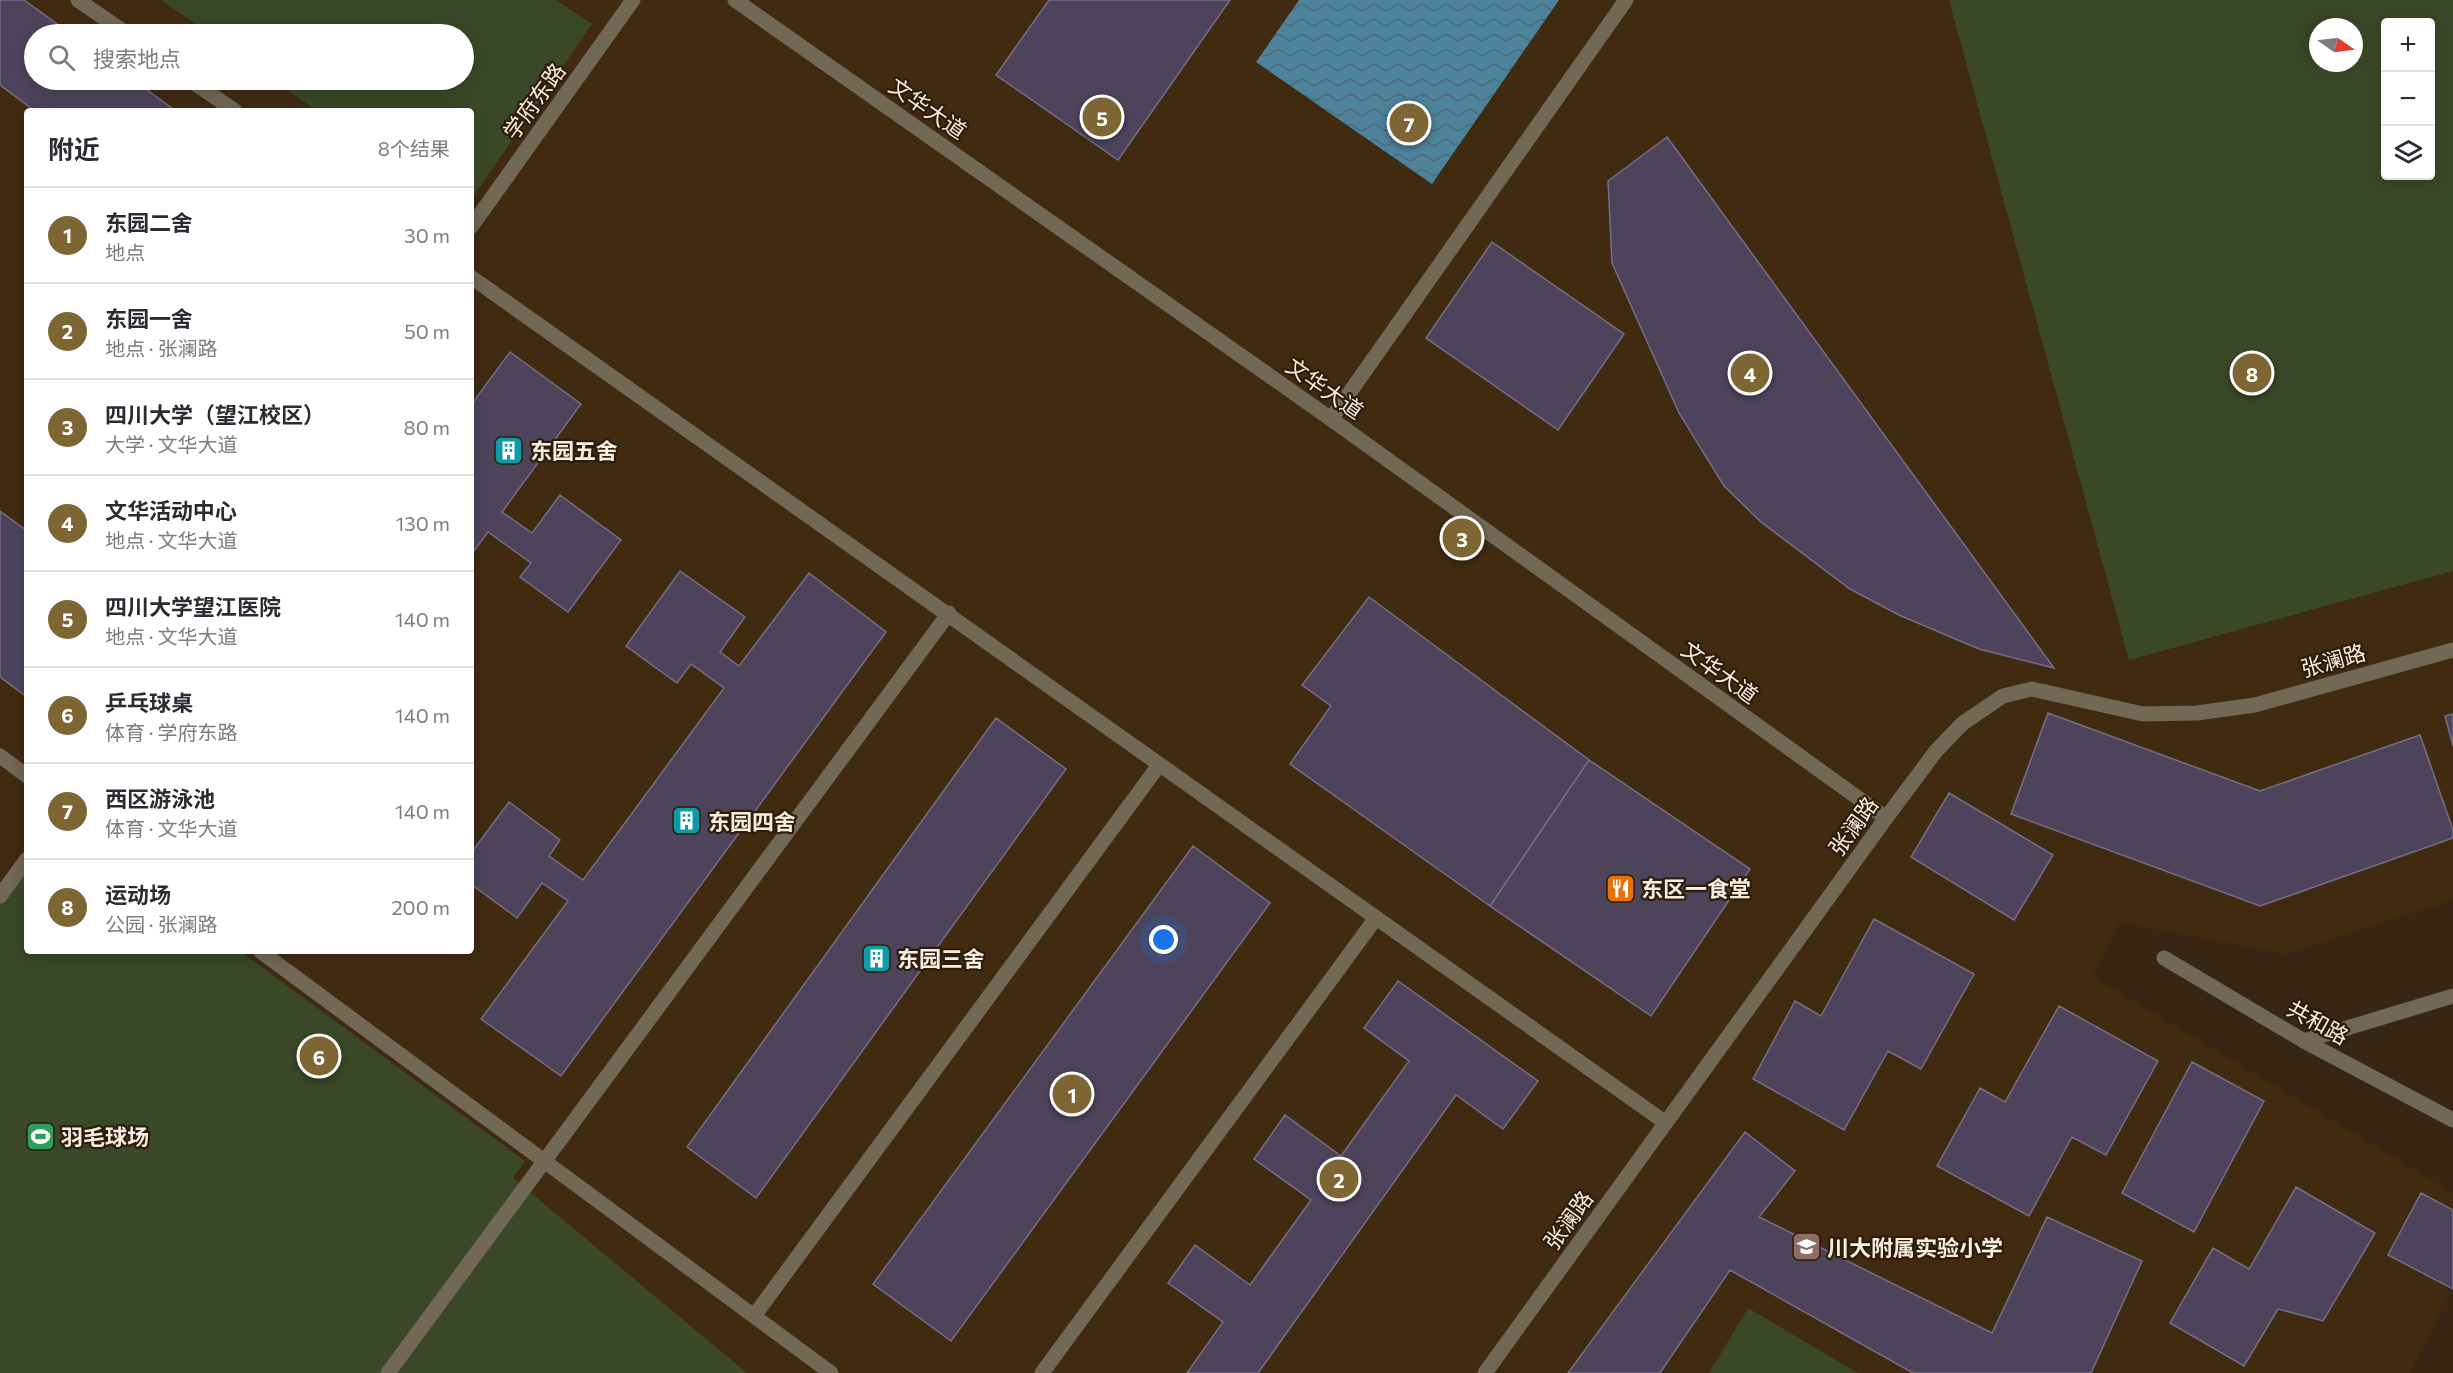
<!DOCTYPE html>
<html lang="zh">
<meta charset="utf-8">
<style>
body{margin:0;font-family:Commissioner,"Noto Sans SC",sans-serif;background:#f7f7f7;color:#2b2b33}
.controls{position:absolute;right:18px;top:18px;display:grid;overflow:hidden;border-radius:6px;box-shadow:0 3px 15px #0003}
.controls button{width:54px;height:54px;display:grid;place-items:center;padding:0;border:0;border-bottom:2px solid #e1e1e2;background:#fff;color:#2b2b33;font:30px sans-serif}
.compass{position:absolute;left:2309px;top:18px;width:54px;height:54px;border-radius:50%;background:#fff;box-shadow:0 3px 15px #0003;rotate:104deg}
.you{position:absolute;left:1164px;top:940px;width:21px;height:21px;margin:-15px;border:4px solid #fff;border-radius:50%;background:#1a73e8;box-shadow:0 0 0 9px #1a73e833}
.badge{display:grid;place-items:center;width:39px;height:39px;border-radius:50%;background:#7e6634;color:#fff;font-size:20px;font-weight:700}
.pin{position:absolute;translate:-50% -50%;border:3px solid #fff;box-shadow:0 2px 6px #0006}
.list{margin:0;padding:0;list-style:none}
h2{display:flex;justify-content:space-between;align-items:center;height:78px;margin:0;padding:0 24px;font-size:26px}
h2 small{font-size:20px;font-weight:400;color:#7c7c81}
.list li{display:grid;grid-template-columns:39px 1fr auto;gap:18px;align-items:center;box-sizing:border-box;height:96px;padding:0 24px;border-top:2px solid #e1e1e2}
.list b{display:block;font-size:22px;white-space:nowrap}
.list p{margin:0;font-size:20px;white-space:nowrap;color:#7c7c81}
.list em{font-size:20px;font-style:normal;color:#7c7c81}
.icon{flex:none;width:33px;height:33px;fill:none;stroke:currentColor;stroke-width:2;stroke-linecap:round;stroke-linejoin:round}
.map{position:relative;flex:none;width:2453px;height:1373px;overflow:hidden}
.search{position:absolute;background:#fff;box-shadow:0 3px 15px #0003;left:24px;top:24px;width:450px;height:66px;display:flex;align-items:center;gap:15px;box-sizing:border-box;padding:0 21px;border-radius:33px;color:#7c7c81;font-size:22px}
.panel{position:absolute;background:#fff;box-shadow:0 3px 15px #0003;left:24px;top:108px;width:450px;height:846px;border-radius:6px}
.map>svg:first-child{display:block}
.built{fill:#402b11;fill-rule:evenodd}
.green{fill:#3a4827;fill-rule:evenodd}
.water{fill:url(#water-waves)}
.building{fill:#4d445c;stroke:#766d86;stroke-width:1.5}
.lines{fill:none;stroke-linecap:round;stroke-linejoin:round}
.lane{stroke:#716855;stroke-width:15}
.street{stroke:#716855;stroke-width:15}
.labels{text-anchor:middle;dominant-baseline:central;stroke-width:4.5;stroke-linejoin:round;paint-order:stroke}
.street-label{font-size:22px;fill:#f7ece0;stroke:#2d1c09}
.poi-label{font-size:22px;font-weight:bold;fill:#f7ece0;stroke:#2d1c09;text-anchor:start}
</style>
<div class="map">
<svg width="2453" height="1373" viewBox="0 0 2453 1373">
<defs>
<pattern id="water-waves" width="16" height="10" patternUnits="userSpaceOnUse" patternTransform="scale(1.5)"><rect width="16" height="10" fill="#4d829b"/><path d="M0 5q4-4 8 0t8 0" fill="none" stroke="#4c6a78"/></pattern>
</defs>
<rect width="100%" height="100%" fill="#372613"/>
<path class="built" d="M0,0H2453V900L2285,954L2119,922L2092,976L2453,1193V1283L2410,1373H0ZM2386,22H2430V176H2386ZM2318,27H2354V63H2318ZM34,34H464V80H34ZM27,111H471V951H27Z"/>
<path class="green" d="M161,0H556L592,24L471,200V111H317L273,80H464V34H210Z
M1949,0H2453V571L2129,660ZM2430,22V176H2386V22ZM2318,27H2354V63H2318Z
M27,859V951H240L525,1161L513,1178L747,1373H0V896Z
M1748,1308L1858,1373H1709Z"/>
<path class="water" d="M1299,0H1559L1432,184L1256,62Z"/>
<path class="building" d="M0,0H24L71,34H34V80H133L176,111H35L0,85Z
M1049,0H1230L1118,160L996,75Z
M1667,137L2054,668L1979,649L1899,615L1850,589L1761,522L1724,486L1679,413L1612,263L1608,181Z
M1492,242L1624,334L1558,430L1426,338Z
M510,352L581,404L502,512L532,533L560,495L621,540L568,612L520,577L531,563L488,532L471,555V405Z
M0,511L27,531V697L0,677Z
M680,571L745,617L720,652L739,666L809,573L886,632L561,1076L481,1019L568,901L542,883L517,918L471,884V853L509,802L560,840L549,856L583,880L724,688L691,664L677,683L626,646Z
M1369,597L1589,760L1490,906L1290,764L1331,706L1302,685Z
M2048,713L2260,791L2420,735L2453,830V838L2260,906L2011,814Z
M2453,714V746L2445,716Z
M996,718L1066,769L756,1198L687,1147Z
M1589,760L1750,869L1651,1016L1490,906Z
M1949,793L2053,855L2014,920L1911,857Z
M1193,846L1270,903L951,1341L873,1284Z
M1874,919L1974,974L1921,1069L1888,1051L1844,1130L1753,1079L1795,1001L1821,1016Z
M1398,981L1538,1081L1503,1129L1456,1095L1258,1373H1187L1223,1322L1168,1283L1195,1245L1250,1285L1311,1200L1254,1159L1285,1115L1341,1156L1409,1061L1364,1028Z
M2059,1006L2158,1061L2106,1155L2072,1137L2029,1216L1937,1166L1980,1088L2005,1102Z
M2192,1062L2264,1101L2194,1232L2122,1193Z
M1745,1132L1795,1171L1759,1217L1992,1333L2047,1217L2142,1261L2091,1373H1913L1730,1270L1660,1373H1568Z
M2296,1187L2375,1233L2323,1321L2278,1309L2244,1366L2170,1323L2213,1248L2249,1269Z
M2421,1193L2453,1210V1289L2388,1255Z"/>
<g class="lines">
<path class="lane" d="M754,1316L1159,765
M1042,1373L1376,918"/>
<path class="street" d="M78,0L127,34
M735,0L1331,419L1886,818
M190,80L235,111
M471,227L633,0
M471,277L1666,1123
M1331,419L1626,0
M0,756L27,776
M0,896L27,859
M260,951L831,1373
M2164,958L2304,1041L2453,1120
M2304,1041L2453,996
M388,1373L949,613
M1485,1373L1886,818L1936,751L1963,723L2003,696L2032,689L2143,714L2197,713L2255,705L2453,650"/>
</g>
<defs>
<symbol id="building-square" viewBox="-11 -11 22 22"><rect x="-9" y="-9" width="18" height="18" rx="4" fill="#0f9aa8" stroke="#2d1c09"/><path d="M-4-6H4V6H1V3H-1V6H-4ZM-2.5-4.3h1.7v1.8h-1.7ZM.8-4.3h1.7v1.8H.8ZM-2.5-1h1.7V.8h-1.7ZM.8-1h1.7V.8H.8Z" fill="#fff"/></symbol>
<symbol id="restaurant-square" viewBox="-11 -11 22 22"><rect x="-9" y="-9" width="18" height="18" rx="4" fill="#e8710a" stroke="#2d1c09"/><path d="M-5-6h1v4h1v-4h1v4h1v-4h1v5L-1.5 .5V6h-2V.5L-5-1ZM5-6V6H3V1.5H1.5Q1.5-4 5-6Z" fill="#fff"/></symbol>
<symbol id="stadium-square" viewBox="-11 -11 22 22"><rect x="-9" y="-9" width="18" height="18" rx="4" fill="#2e9e5b" stroke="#2d1c09"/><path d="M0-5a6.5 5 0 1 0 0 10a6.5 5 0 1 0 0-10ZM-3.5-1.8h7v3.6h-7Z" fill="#fff"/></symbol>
<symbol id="school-square" viewBox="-11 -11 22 22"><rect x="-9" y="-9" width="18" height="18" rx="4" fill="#8d6e63" stroke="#2d1c09"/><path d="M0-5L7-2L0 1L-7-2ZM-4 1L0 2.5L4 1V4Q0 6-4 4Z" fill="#fff"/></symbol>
</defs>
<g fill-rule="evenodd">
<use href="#building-square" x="492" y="434" width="33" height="33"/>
<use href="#building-square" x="670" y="804" width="33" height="33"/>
<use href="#restaurant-square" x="1604" y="872" width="33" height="33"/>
<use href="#building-square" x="860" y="942" width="33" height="33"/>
<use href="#stadium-square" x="24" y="1120" width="33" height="33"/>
<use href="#school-square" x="1790" y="1230" width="33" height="33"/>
</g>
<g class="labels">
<g class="street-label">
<text transform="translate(534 101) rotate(-54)">学府东路</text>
<text transform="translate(928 108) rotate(35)">文华大道</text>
<text transform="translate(1325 388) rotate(35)">文华大道</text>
<text transform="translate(2333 660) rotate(-16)">张澜路</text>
<text transform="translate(1720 672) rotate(36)">文华大道</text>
<text transform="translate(1853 826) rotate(-54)">张澜路</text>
<text transform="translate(2318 1022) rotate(29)">共和路</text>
<text transform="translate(1568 1220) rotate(-54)">张澜路</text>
</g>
<g class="poi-label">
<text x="530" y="450">东园五舍</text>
<text x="708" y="821">东园四舍</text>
<text x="1641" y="888">东区一食堂</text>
<text x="897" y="958">东园三舍</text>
<text x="61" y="1136">羽毛球场</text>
<text x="1827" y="1247">川大附属实验小学</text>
</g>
</g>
</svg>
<div class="controls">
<button>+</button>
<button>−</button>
<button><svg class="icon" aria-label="layers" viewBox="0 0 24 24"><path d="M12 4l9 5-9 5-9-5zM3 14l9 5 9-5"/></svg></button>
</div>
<svg class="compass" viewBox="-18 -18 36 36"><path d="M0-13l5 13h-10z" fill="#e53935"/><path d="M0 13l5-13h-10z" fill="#7c7c81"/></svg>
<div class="you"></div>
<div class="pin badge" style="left:1072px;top:1094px">1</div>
<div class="pin badge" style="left:1339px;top:1179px">2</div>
<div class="pin badge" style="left:1462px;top:538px">3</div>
<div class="pin badge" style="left:1750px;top:373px">4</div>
<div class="pin badge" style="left:1102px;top:117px">5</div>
<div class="pin badge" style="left:319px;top:1056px">6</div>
<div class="pin badge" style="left:1409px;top:123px">7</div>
<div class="pin badge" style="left:2252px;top:373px">8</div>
<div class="search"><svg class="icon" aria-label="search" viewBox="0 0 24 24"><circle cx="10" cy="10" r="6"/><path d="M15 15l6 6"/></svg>搜索地点</div>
<section class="panel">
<h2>附近<small>8个结果</small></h2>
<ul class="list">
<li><span class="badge">1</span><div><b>东园二舍</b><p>地点</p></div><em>30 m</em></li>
<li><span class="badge">2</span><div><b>东园一舍</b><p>地点 · 张澜路</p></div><em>50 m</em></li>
<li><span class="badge">3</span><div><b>四川大学（望江校区）</b><p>大学 · 文华大道</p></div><em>80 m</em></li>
<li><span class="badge">4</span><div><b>文华活动中心</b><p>地点 · 文华大道</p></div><em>130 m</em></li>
<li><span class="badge">5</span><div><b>四川大学望江医院</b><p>地点 · 文华大道</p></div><em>140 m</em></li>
<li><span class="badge">6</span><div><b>乒乓球桌</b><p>体育 · 学府东路</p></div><em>140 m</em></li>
<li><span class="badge">7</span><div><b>西区游泳池</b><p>体育 · 文华大道</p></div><em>140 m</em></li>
<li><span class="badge">8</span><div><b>运动场</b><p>公园 · 张澜路</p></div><em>200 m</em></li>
</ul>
</section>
</div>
